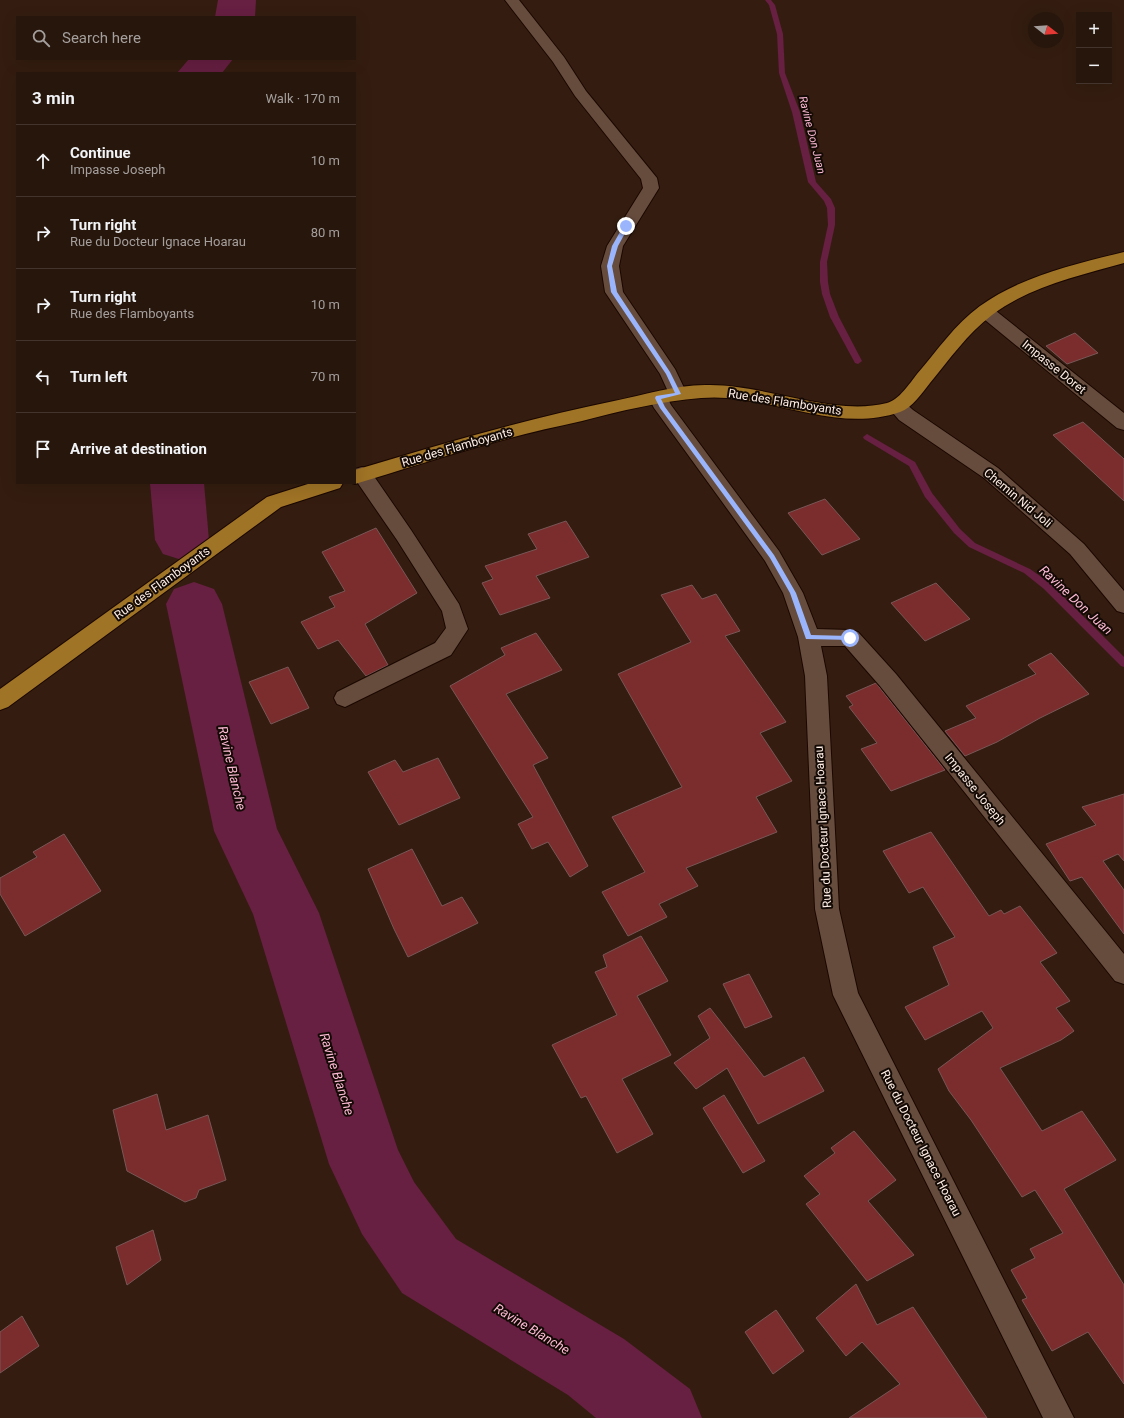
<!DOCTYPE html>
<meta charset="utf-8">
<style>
body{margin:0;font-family:Roboto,sans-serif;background:#2f1f15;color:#f1f3f6}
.controls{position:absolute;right:12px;top:12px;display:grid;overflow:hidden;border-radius:0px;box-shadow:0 4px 16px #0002}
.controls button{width:36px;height:36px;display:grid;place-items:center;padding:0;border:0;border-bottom:1px solid #43352d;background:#27160c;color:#f1f3f6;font:20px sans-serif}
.compass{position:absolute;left:1028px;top:12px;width:36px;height:36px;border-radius:50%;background:#27160c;box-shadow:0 4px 16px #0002;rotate:107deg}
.stop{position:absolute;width:12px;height:12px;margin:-9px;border:3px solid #9bb5fd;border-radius:50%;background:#fff}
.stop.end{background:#9bb5fd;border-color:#fff;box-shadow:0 1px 4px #0008}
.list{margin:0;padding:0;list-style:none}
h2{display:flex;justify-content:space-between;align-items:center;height:52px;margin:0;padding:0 16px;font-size:17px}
h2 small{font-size:13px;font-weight:400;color:#a49f9d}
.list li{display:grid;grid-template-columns:26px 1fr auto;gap:12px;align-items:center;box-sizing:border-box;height:72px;padding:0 16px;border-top:1px solid #43352d}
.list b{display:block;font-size:15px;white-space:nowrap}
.list p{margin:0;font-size:13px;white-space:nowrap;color:#a49f9d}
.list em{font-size:13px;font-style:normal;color:#a49f9d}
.icon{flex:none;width:22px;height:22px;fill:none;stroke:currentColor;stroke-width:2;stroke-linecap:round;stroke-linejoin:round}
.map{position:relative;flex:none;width:1124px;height:1418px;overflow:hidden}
.search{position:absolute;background:#27160c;box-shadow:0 4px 16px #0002;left:16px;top:16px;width:340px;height:44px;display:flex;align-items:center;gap:10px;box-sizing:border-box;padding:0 14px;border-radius:0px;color:#a49f9d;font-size:15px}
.panel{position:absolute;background:#27160c;box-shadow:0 4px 16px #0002;left:16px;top:72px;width:340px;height:412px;border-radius:0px}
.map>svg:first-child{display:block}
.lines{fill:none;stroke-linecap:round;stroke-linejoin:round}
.stream{fill:#671f42;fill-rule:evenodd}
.river{fill:#671f42;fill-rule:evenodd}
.building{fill:#7b2c2d;stroke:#785756}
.minor-casing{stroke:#1b0700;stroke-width:2}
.major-casing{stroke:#1b0700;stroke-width:2}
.minor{fill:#664c3d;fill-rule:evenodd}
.major{fill:#a07426;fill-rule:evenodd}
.route{fill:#9bb5fd}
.labels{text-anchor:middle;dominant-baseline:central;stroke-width:4;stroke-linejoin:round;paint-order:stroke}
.far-water-label{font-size:11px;font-style:italic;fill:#fdbad4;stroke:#140a05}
.street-label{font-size:12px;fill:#fdede4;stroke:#140a05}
.water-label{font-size:13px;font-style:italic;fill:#fdbad4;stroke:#140a05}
</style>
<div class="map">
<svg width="1124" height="1418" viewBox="0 0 1124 1418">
<rect width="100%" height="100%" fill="#341d10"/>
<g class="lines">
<path class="stream" d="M765,0H771L775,5L783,34L785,73L800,112L816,182L831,199L835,208V225L827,262L828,282L830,294L839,317L862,361L858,364L855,363L830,317L822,294L820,282V262L828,225L827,208L824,201L808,182L792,112L779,73L777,34L769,5Z
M867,434L915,462L932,493L960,529L975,543L1030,569L1050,583L1124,657V667L1121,666L1044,589L1024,573L969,547L954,533L925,497L909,466L864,439L863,437Z"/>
<path class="river" d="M218,0H256L255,17H215Z
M189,59H233L222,73H177Z
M150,483H204L209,540L201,554L182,560L163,554L155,540Z
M194,582L214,589L222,604L277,829L319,913L398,1150L414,1182L456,1239L624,1339L690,1389L702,1418H596L568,1395L402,1293L362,1234L329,1164L253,914L214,831L166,604L174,589Z"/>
</g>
<path class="building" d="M1075,333L1098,353L1067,364L1046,346Z
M1083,422L1124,459V501L1053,435Z
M825,499L860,539L822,555L788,513Z
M566,521L589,557L536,576L550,598L500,615L482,583L493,579L485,566L537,549L528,534Z
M376,528L417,593L365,624L388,665L366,676L338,640L318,649L301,622L335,607L329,597L345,591L322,552Z
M936,583L970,619L925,641L891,603Z
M692,585L702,599L716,594L740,631L725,636L786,722L760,733L792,781L756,797L777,832L686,868L698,886L659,904L667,917L628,936L602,892L645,872L612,817L682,787L618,674L691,642L661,595Z
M536,633L562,670L506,694L548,758L533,765L588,866L570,877L548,842L532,849L518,824L533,817L450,686L505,655L501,648Z
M1051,653L1089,694L1040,718L997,742L965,756L945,731L976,718L966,706L1036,674L1028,665Z
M288,667L309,708L271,724L249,682Z
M876,683L879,687L945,770L891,791L861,749L877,743L849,707L853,705L846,696Z
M438,758L460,798L399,825L368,772L395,760L403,772Z
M1124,794V861L1118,854L1103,861L1124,890V934L1082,877L1070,881L1046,844L1096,825L1082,807Z
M931,832L989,916L1001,910L1004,914L1020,906L1057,953L1040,962L1070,1001L1056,1008L1074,1031L1061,1040L1000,1068L1042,1131L1082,1111L1116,1160L1064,1189L1124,1285V1384L1088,1332L1052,1351L1022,1300L1027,1298L1011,1270L1035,1258L1030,1249L1063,1233L1035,1190L1022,1197L971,1120L949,1091L938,1069L993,1028L982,1011L925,1040L905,1007L949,985L933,947L955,937L923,887L909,893L883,851Z
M64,834L101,891L25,936L0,894V878L37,857L33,852Z
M412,849L442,906L462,897L478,923L408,957L394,929L368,869Z
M641,936L668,981L637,996L671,1055L622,1079L653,1134L617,1153L586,1096L581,1098L552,1045L617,1015L595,972L607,967L603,955Z
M749,974L772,1017L745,1028L723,984Z
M710,1008L764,1077L804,1057L824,1091L758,1124L727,1068L696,1089L674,1063L710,1038L698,1016Z
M157,1094L166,1130L208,1115L226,1180L199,1190L196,1198L185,1202L127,1171L124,1158L113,1110Z
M724,1095L765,1161L743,1173L703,1108Z
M854,1131L896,1180L868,1201L914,1255L867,1281L806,1204L820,1194L804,1176L835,1153L831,1148Z
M153,1230L161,1260L127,1285L116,1247Z
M856,1284L877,1325L913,1307L987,1418H849L900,1384L862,1342L846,1356L816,1318Z
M776,1310L804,1351L773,1374L745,1332Z
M22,1316L39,1346L0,1373V1332Z"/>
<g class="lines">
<defs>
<path id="minor" d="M505,0H519L564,57L586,91L657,178L659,188L623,246L619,266L623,292L675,369L687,394L685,398L678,400L671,398L660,374L605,292L601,266L607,246L643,188L641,179L575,96L553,62Z
M985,305L991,307L1124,413V430L1117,428L979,315L976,311L979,307Z
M658,392L665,393L671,405L779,551L803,593L817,629L850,630L858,632L896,674L1124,954V984L1115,981L880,686L845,646H821L827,676L839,909L858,993L1074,1418H1043L833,995L815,909L805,676L798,637L783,593L765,561L654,408L649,398L651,393Z
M897,401L904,402L913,410L998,468L1084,544L1124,591V613L1117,611L1070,554L984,478L899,420L888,407L890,402Z
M362,467L369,469L411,530L459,604L468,629L451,655L345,707L337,704L334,698L337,692L435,643L446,628L442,611L397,540L355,479V469Z"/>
<path id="major" d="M1124,252V263C1079,276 1030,286 992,315C968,333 949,360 930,383C922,393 912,408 900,412C834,435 768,392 701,398C661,401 621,411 582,421C550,428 519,435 488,444C443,456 399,471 355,484L352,483H355V470C441,444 526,419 614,401C644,395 675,385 705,385C763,383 832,417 887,403C899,400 910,383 917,374C937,351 955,324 980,306C1022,276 1075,264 1124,252Z
M311,483H343L340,488L281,507L8,707L0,710V689L267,497Z"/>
</defs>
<use href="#minor" class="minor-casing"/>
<use href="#major" class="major-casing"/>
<use href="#minor" class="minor"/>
<use href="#major" class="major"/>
</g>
<path class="route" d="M624,225L629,226L618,246L612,266L617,292L670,372L681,394L661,399L665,407L774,555L796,593L811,635L850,636L852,637V640L806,639L790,593L770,558L660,408L655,398L656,396L675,393L666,374L611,292L607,266L612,246Z"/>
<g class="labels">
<g class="far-water-label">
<text transform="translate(812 135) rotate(76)">Ravine Don Juan</text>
</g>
<g class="street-label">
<text transform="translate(1054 367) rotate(39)">Impasse Doret</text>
<text transform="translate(785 402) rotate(9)">Rue des Flamboyants</text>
<text transform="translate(457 447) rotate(-16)">Rue des Flamboyants</text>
<text transform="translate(1018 498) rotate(40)">Chemin Nid Joli</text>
<text transform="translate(162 583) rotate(-36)">Rue des Flamboyants</text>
<text transform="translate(975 789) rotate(51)">Impasse Joseph</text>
<text transform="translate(823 827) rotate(-93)">Rue du Docteur Ignace Hoarau</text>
<text transform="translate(921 1143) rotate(63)">Rue du Docteur Ignace Hoarau</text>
</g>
<g class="water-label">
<text transform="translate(1076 600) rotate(43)">Ravine Don Juan</text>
<text transform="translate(232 768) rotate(77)">Ravine Blanche</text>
<text transform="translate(337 1074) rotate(72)">Ravine Blanche</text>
<text transform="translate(532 1329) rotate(31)">Ravine Blanche</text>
</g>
</g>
</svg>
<div class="controls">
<button>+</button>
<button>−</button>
</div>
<svg class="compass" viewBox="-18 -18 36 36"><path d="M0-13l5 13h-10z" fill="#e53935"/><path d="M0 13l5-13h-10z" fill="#a49f9d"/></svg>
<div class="stop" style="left:850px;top:638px"></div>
<div class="stop end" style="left:626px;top:226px"></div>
<div class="search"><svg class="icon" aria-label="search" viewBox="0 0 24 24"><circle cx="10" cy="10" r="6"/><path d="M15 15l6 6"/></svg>Search here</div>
<section class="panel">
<h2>3 min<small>Walk · 170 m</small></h2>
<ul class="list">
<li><svg class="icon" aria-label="ahead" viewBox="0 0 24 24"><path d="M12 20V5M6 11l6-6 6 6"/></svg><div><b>Continue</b><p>Impasse Joseph</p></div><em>10 m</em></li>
<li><svg class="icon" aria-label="right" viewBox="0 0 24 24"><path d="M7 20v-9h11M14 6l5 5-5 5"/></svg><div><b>Turn right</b><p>Rue du Docteur Ignace Hoarau</p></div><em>80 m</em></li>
<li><svg class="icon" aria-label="right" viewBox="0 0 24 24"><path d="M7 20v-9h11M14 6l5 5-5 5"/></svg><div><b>Turn right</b><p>Rue des Flamboyants</p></div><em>10 m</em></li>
<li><svg class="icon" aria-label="left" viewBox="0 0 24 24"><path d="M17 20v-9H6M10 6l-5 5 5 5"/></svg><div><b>Turn left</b></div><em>70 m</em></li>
<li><svg class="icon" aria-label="arrive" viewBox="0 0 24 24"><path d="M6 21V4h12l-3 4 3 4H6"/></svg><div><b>Arrive at destination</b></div></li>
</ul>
</section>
</div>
